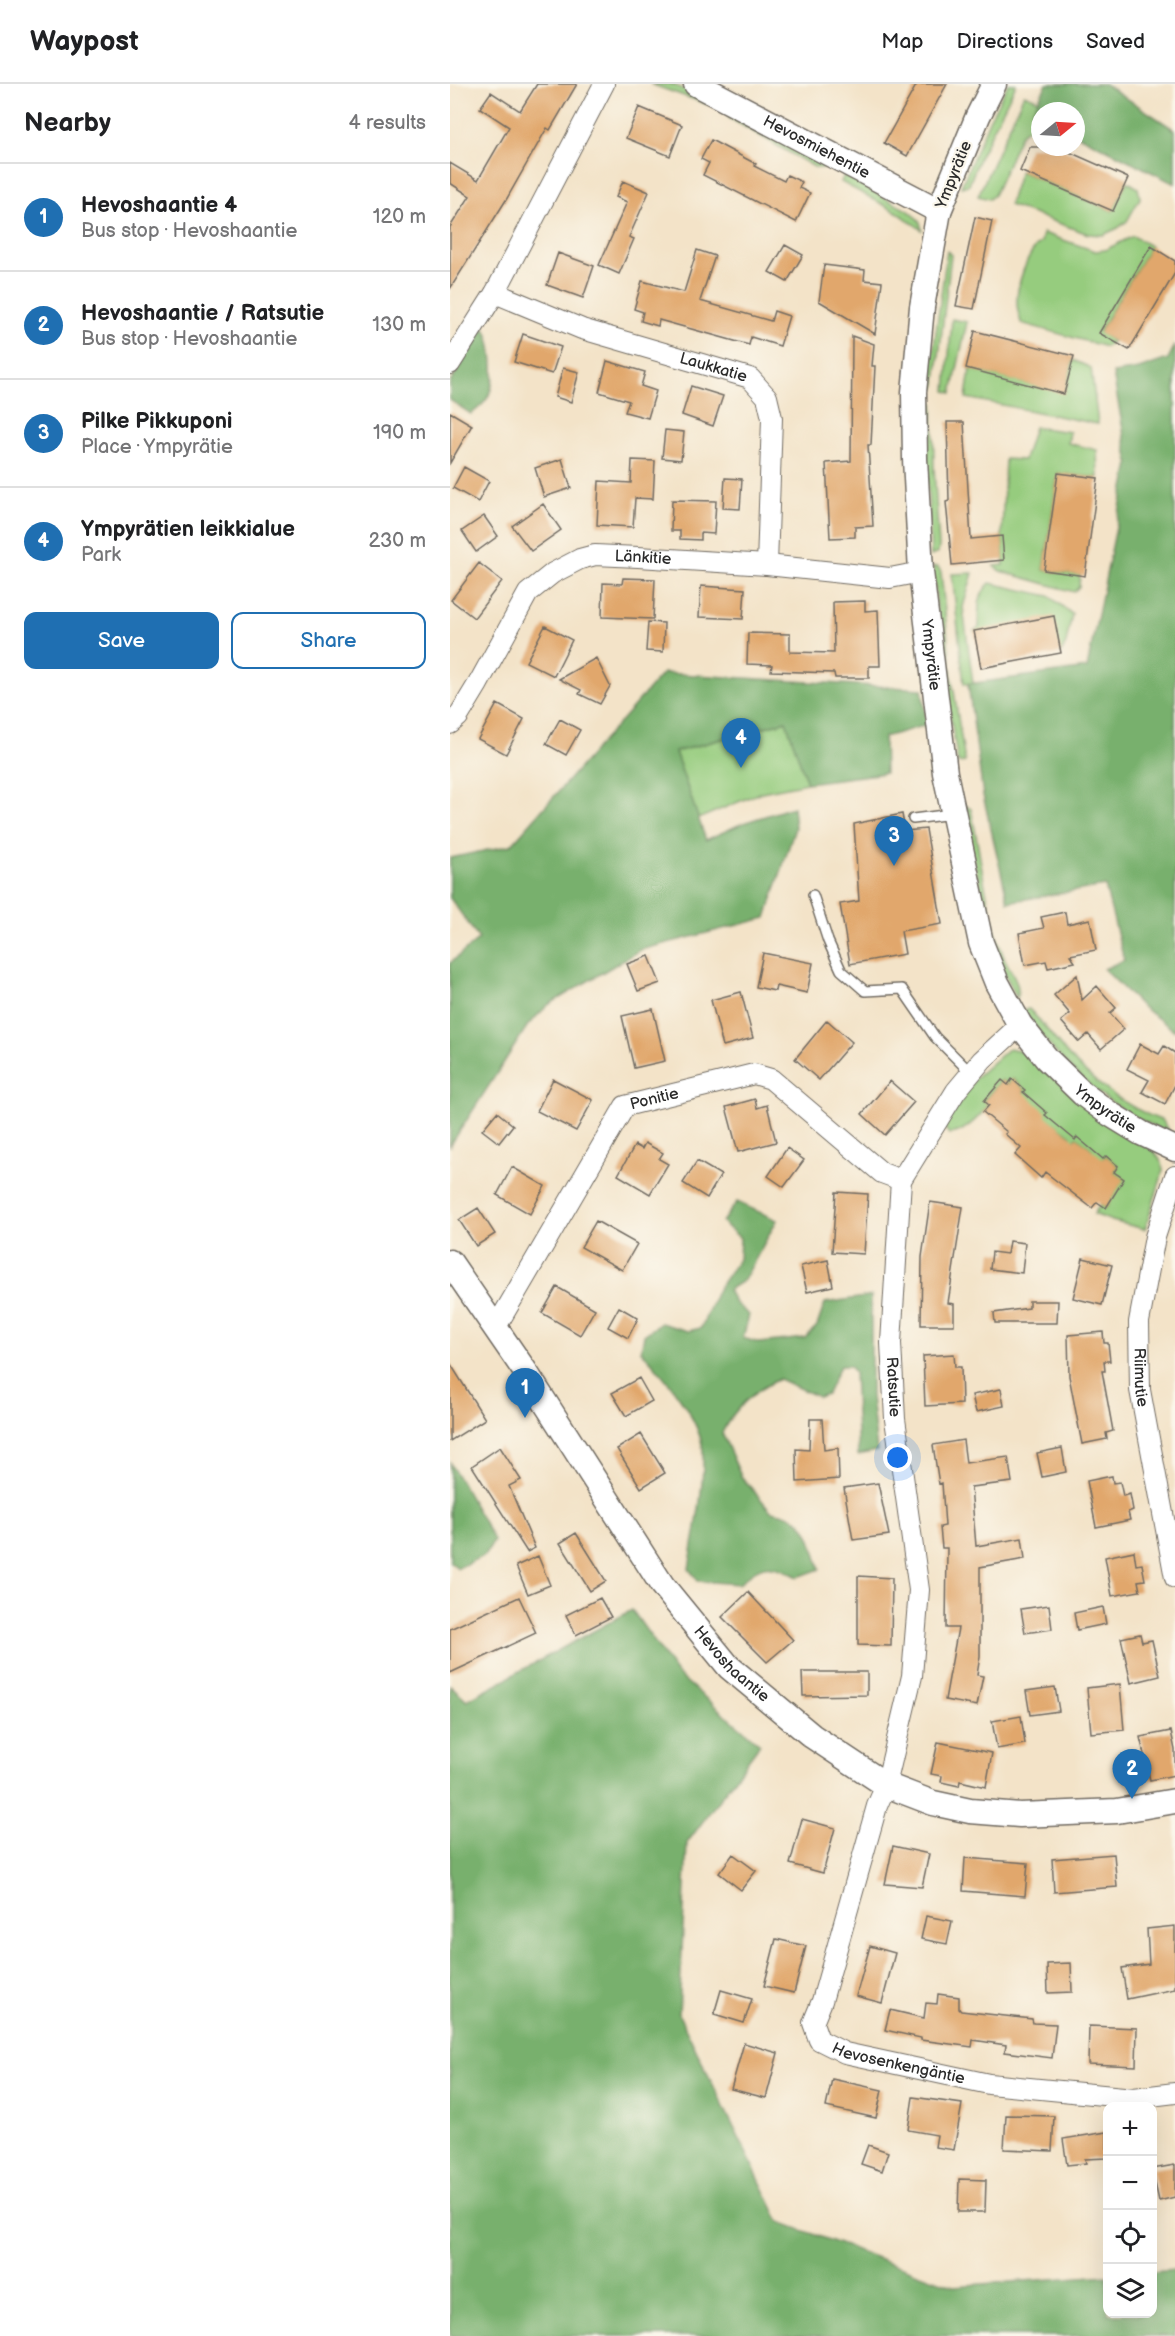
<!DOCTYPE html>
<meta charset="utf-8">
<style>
body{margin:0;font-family:"Balsamiq Sans",sans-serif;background:#f6f6f6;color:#202124}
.controls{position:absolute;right:18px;bottom:18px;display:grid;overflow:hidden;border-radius:12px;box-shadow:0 6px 24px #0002}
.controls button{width:54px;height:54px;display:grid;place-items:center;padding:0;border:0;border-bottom:2px solid #e0e0e0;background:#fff;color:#202124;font:30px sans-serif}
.compass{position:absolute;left:581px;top:18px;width:54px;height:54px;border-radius:50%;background:#fff;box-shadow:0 6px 24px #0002;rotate:72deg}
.you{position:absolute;left:448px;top:1374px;width:21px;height:21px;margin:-15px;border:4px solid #fff;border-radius:50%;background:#1a73e8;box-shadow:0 0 0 9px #1a73e833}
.badge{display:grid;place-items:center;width:39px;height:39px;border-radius:50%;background:#1f6fb2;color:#fff;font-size:20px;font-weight:700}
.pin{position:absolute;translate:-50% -50px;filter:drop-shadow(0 2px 3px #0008)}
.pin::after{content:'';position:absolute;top:32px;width:21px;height:18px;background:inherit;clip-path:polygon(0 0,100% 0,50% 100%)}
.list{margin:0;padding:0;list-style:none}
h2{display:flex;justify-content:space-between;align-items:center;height:78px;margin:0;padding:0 24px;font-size:26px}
h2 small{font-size:20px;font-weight:400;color:#757577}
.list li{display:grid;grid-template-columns:39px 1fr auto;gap:18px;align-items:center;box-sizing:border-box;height:108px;padding:0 24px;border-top:2px solid #e0e0e0}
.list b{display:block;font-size:22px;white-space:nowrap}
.list p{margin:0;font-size:20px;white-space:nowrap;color:#757577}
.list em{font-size:20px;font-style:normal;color:#757577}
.actions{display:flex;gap:12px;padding:18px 24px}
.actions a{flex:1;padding:14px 0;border:2px solid #1f6fb2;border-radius:12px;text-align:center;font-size:21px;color:#1f6fb2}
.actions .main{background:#1f6fb2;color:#fff}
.icon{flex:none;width:33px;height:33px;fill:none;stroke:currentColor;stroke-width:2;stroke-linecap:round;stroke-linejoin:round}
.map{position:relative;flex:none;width:725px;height:2252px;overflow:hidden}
header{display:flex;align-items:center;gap:36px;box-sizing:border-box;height:84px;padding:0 30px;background:#fff;border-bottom:2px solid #e0e0e0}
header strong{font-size:28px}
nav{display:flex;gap:33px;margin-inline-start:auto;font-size:21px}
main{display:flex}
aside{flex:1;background:#fff}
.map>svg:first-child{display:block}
.green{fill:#96cc7e;stroke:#607c54;stroke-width:1.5}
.forest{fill:#78b06d;stroke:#526e4c;stroke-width:1.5}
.building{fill:#e1a76c}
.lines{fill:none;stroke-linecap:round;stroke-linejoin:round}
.service-casing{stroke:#716b62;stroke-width:12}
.minor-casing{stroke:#716b62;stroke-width:22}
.tertiary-casing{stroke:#716b62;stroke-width:27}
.service{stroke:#fff;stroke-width:9}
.minor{stroke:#fff;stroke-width:20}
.tertiary{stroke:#fff;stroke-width:24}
.labels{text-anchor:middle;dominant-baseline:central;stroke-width:4.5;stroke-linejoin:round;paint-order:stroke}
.street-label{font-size:16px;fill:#2b2b2b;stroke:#fbf7ec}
</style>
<header>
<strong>Waypost</strong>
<nav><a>Map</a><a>Directions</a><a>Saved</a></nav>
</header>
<main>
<aside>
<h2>Nearby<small>4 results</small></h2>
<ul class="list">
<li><span class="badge">1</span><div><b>Hevoshaantie 4</b><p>Bus stop · Hevoshaantie</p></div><em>120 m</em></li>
<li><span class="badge">2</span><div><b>Hevoshaantie / Ratsutie</b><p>Bus stop · Hevoshaantie</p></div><em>130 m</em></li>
<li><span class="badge">3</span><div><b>Pilke Pikkuponi</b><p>Place · Ympyrätie</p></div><em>190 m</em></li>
<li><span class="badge">4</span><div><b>Ympyrätien leikkialue</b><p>Park</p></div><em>230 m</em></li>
</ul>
<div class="actions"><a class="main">Save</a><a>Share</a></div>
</aside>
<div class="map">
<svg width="725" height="2252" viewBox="0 0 725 2252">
<rect width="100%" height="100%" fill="#fbf7ec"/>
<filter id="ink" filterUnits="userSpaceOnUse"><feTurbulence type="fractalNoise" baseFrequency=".0167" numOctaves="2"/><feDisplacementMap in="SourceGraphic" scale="12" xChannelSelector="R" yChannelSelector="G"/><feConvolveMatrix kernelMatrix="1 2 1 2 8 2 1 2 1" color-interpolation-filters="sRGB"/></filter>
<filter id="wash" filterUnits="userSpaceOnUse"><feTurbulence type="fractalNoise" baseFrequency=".008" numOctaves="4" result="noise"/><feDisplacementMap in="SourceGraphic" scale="24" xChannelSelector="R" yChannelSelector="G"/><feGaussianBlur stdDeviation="1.35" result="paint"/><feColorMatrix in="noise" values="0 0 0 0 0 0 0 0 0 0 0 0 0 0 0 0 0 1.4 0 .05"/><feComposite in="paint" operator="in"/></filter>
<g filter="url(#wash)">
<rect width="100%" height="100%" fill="#f3e3c8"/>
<path class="green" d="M200,0H221L256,14L257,20Z
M558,0H566L529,74L519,101L511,103L539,36Z
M574,10L589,16L583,28L590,32V40L581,42L571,50L544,111L539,115L528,112Z
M277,28L378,81L374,84H366L279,34Z
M570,87L663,127L677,97L688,104L690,114L677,137L668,144L653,151L638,150L559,121Z
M394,91L462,129L470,138L472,146L447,128L391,98Z
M593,149L645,167L655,166L683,152L701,162L649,248L663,257L656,263L571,239C570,233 567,227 567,220C566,203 577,168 591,158Z
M497,167L501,171L485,305H481L479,300Z
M502,235L517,238L502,309L496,307Z
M623,276L641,284L648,340L516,314L520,285L614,309Z
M481,318L483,319L484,384L489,462L488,469L481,472L477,385V320Z
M584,343L620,348L618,359L647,366L648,394L608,389L594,486L630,491L629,503L624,508L550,487L544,482L554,481L552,452L555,375L574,376Z
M483,483H488L491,488L501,588L515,678L508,679L493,588Z
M523,489L513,523L523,599L514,600L502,490Z
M540,499L599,512L622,530L616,559L611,569L524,547L529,543C528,527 527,511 540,499Z
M337,637L357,699L312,708L248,735L225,668Z
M514,721L521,725C531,773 536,824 553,871C558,885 572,898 567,914L547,874L517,748Z
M579,925C591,937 601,951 612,964C638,995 675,1023 713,1037L719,1049C678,1032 640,1006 610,973C596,959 585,941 573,926Z
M559,964C571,966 579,973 588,982L704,1067L712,1079L713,1088L695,1145L662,1137L644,1130L650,1120L656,1124L673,1095L664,1088L668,1082L656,1072L649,1080L641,1065L627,1053L621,1060V1052L569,1013L575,1006L563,995L558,1001L552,996L534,1016L539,1021C530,1032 513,1050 499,1050L494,1043L526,993Z"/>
<path class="forest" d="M597,0H655L725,46V100L626,50V27H590V32L582,28Z
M34,243C43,256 46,293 40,308C37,318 29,324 21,330L0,316V299Z
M725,261V947L691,922L654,885L674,876L655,802L558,818L533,711L518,600L637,584L679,380L663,289L689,285L718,275Z
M213,589L472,605L477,641L434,653L435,689L357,699L336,637L225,668L256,756L293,739L343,723L345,744L316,834L190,866L98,921L78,941L0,1062V879L29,855L0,814V774L61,761Z
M287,1118L327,1136L294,1196L278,1206L285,1219L299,1231L293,1254L309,1259L355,1254L367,1242L375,1219L421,1212V1312L427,1367L408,1371L404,1288L399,1282H390L377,1310L368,1313L329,1295C305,1306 283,1325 272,1349L291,1392L321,1427C361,1433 359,1452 370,1485L348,1493C321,1478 311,1478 289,1500L248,1497L239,1485C245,1447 254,1407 253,1369C252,1336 213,1290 191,1267L194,1251L211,1239L238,1247L251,1244L268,1205L289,1175L290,1154L272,1138Z
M0,1379L44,1456L35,1471L8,1484L0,1478Z
M182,1526L227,1590L310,1660L237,1759L229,1931L330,2138L503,2202L657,2191L658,2230H702L703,2188L725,2186V2252H0V1601L17,1616Z"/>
<g id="blocks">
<path class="building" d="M87,0H127L100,46L97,44L56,116L0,205V143L20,112L0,99V79L28,96L59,43L30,24L41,8L70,27Z
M467,0H497L457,72L434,59Z
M189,23L232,41L220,72L176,54Z
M261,56L306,80L304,82L334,97L337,91L352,98L349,104L360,109L346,138L253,91L259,79L251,75Z
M580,63H608L678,94L663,127L570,87Z
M173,97L199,108L179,153L184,155L169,190L149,181L177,118L166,113Z
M525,133L542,137L524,225L506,222Z
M335,161L353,171L337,198L319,188Z
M701,162L725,177V189L679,266L649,249Z
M247,166L265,172L250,217L321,237L324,227L339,232L330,262L301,253L299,261L209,236L208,242L191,237L193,228L184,225L192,197L234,208Z
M108,169L144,182L133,214L97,201Z
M374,181L415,186L414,196L432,198L425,250L369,217Z
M525,247L624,272L614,310L516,284Z
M73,250L111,263L102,290L64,278Z
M402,252L424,260L422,282H425L421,361H418L423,442L405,443V453L380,454L376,379L401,377Z
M157,277L195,288L191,302L206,307L198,334L175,328L179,317L149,308Z
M113,284L129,288L121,318L105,313Z
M241,302L273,312L263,342L232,331Z
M0,328L22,341L0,379Z
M497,338H514L521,455L552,452L554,476L502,481L496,418L499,417Z
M215,346L234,348L231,376L212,374Z
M112,375L121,404L94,413L85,384Z
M182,376L205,377L203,415L185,414L183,443L147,441L149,397L181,399Z
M14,383L39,397L28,418L3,404Z
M608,389L648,394L635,492L594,486Z
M275,394L292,395L290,425L273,424Z
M222,416L266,417L264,450L251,449V456L230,455V447H221Z
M93,420L111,446L81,467L62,442Z
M34,432L48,452L26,468L12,447Z
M29,479L52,497L24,534L1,516Z
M173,494L205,495L203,535L152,533L153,499L172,500Z
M251,502L295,505L293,535L249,533Z
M415,517V527L428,526L430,582H419V594H385L384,589L321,587L322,581L297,580L298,549L340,550V568L384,569L383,518Z
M604,532L611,569L531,584L524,547Z
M198,538L214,539L213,568L196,567Z
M95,542L122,556L104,592L76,578Z
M146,574L160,602L150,620L129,610L131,606L109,595Z
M47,620L74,635L56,670L28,655Z
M110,635L130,646L116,671L96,660Z
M452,730L455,747L476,745L492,840L451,847L455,870L400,880L390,820L409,817L404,740Z
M615,828L617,840L640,835L646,866L620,871L625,878L598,884L596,877L575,881L569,849L594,844L591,833Z
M313,869L363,879L357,909L326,902L325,907L306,903Z
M199,872L210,899L188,907L177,880Z
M627,891L632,916L647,902L666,924L660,929L674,945L651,965L638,950L629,958L611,937L620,930L604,911Z
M291,908L303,954L273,962L261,916Z
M203,925L215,977L184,984L172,932Z
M377,936L402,958L369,996L345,975Z
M690,960L709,970L714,962L725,969V1001L715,1020L692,1008L699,996L677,985Z
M103,995L143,1016L126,1047L87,1027Z
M562,995L575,1006L573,1008L597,1029L595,1031L625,1056L627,1053L653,1075L656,1072L668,1082L664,1088L674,1095L656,1124L647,1118L642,1124L595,1088L591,1094L565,1071L571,1064L555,1050L557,1048L533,1028L539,1021L534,1017L552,996L558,1001Z
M440,997L464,1018L435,1051L412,1030Z
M305,1015L307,1024L317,1021L326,1058L288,1068L276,1023Z
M47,1028L63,1041L49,1059L32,1046Z
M195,1059L213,1069L209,1075L218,1080L200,1110L168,1091L185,1061L192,1065Z
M337,1064L354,1076L334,1103L318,1092Z
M247,1077L271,1091L257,1114L233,1099Z
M62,1083L95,1102L80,1130L47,1111Z
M386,1108L418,1110L414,1170L382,1168Z
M480,1118L513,1123L498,1219L504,1220V1241H471L472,1173Z
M28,1124L45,1150L26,1162L9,1136Z
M146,1137L187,1160L172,1186L131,1163Z
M559,1157L575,1159L572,1189L540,1185L542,1168L557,1170Z
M633,1174L662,1181L652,1221L623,1214Z
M378,1176L383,1202L357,1208L351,1182Z
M107,1203L145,1225L130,1251L92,1229Z
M579,1217H608L607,1239H545L544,1229L579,1224Z
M169,1223L188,1234L178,1254L158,1243Z
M653,1248L654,1259H658L660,1277H654L655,1287H652L663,1347L656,1349L657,1355L632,1360L619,1292L618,1251Z
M504,1270L505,1283H511L512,1320L475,1322L473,1272Z
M0,1279L35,1335L0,1357Z
M189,1294L202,1317L176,1332L162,1309Z
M551,1305L554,1322L526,1328L522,1311Z
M360,1335H372L374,1366L388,1364L389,1395L347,1398L346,1365L359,1366Z
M191,1350L215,1389L191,1404L167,1365Z
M513,1356L516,1379L558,1373L562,1398L521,1403L526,1462L572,1454L575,1475L530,1483V1572L527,1591L533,1592L527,1622L495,1616L508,1544H496L497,1464H492L490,1443L495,1442L492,1399L489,1400L483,1361Z
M50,1363L71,1396L59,1402L85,1464L77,1468L22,1382Z
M612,1364L616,1388L592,1393L587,1369Z
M662,1392L663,1399L670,1398L673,1412L680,1410L683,1426L678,1428L680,1436L646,1443L637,1397Z
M428,1399L439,1451L403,1456L394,1404Z
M126,1449L156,1497L140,1507L110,1459Z
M684,1467L686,1481L692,1480L695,1496L688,1497L690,1507L662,1512L655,1473Z
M88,1472L100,1501L78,1510L66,1482Z
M408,1492L442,1494L441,1562L408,1561Z
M298,1508L343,1556L317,1578L272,1533Z
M69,1513L86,1549L0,1589V1545Z
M150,1514L161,1533L126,1551L116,1531Z
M599,1521L602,1545L575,1549L571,1525Z
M653,1523L656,1540L627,1546L624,1529Z
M690,1550L692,1558L702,1556L710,1592L681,1599L671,1554Z
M352,1588H417V1611L353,1612Z
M670,1600L674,1646L641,1649L637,1604Z
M605,1603L609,1627L580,1631L576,1607Z
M571,1632L575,1660L547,1665L542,1637Z
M721,1647L725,1666V1691L700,1696L690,1653Z
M488,1658L542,1669L536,1703L510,1697L509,1702L491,1698L492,1692L481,1690Z
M352,1735L385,1744L373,1789L340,1780Z
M443,1762L479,1770L472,1803L435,1800Z
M283,1770L306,1787L291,1806L269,1789Z
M664,1770L667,1803L604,1808L602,1775Z
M515,1774L578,1779L575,1812L513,1807Z
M476,1832L502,1837L497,1860L471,1855Z
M725,1842V1905L677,1915L672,1884L699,1880L697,1845Z
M326,1855L356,1862L344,1909L314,1902Z
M420,1862L445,1869L432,1919L406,1912Z
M621,1879L622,1908L598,1909L597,1880Z
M271,1906L302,1915L294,1939L264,1930Z
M488,1910L509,1913V1925L511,1927L582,1935L583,1939L606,1940L602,1974L555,1968L556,1961L523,1956L522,1963L471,1956V1954L435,1946L440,1926L474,1934L476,1919L487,1920Z
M639,1942L687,1944L686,1982L638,1980Z
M294,1959L328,1969L316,2014L281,2005Z
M382,1995L432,2006L426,2034L376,2023Z
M463,2013L512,2020L504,2066L485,2063L487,2051L458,2046Z
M556,2031L604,2032L602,2067L554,2065Z
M657,2048V2074L635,2075L636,2079L617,2081L613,2055Z
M418,2061L438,2068L432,2087L411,2080Z
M725,2081V2113L709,2117L702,2085Z
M509,2095L536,2096L535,2128H508Z"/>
</g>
</g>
<g filter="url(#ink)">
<use href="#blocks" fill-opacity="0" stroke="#716b62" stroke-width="1.5"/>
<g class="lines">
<defs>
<path id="service" d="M463,735L502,730
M363,811L378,857L391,886L415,907L452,905L485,953L521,989"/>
<g id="minor">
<path id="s1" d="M45,209L132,245L300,294L317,313L322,334L317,481"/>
<path d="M0,280L45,209L154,0"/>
<path id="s2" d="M0,640L8,633L28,600L78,509L103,489L130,475L145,471L188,473L317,481L440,494L471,488"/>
<path id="s3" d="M570,941L532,976L506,1007L451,1096L441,1259L445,1335L469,1506L462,1592L436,1701L427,1722L372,1917L363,1939L369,1956L395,1969L539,2000L684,2014L725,2009"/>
<path id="s4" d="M725,1092L705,1153L689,1238L690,1306L725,1494"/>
<path id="s5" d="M46,1243L175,1022L304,990L321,995L432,1089L451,1096"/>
</g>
<g id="tertiary">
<path id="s6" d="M246,0L489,127"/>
<path id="s7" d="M544,0L528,32L489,127L472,223L464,308L465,375L471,488L495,689L531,859L547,899L570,941L597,975L633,1010L660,1030L691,1049L725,1065"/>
<path id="s8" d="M0,1178L75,1287L212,1501L279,1583L362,1652L436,1701L483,1719L520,1727L570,1731L667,1727L725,1717"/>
</g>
</defs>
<use href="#service" class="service-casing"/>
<use href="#minor" class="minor-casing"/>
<use href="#tertiary" class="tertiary-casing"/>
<use href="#service" class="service"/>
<use href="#minor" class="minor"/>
<use href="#tertiary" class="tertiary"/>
</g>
</g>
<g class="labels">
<g class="street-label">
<text stroke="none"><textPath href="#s6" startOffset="136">Hevosmiehentie</textPath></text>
<text transform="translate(504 91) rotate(-68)">Ympyrätie</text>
<text stroke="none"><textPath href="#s1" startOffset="231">Laukkatie</textPath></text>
<text stroke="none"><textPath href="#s2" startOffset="279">Länkitie</textPath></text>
<text stroke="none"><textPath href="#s7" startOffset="585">Ympyrätie</textPath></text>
<text stroke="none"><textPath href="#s5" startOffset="286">Ponitie</textPath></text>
<text stroke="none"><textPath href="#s7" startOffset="1089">Ympyrätie</textPath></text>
<text stroke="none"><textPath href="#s4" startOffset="206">Riimutie</textPath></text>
<text stroke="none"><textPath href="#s3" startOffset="404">Ratsutie</textPath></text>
<text stroke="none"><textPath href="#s8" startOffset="492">Hevoshaantie</textPath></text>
<text stroke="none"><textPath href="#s3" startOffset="1158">Hevosenkengäntie</textPath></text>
</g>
</g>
</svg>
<div class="controls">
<button>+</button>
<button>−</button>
<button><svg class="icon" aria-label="locate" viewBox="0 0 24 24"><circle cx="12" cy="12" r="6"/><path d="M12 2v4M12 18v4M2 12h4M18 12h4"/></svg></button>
<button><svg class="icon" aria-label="layers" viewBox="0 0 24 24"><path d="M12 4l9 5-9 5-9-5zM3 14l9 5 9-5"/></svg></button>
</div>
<svg class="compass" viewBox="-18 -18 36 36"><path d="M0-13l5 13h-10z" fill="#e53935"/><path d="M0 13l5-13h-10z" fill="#757577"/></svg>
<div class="you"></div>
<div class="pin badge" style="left:75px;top:1334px">1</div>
<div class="pin badge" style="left:682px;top:1715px">2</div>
<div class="pin badge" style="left:444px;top:782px">3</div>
<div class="pin badge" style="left:291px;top:684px">4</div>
</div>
</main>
